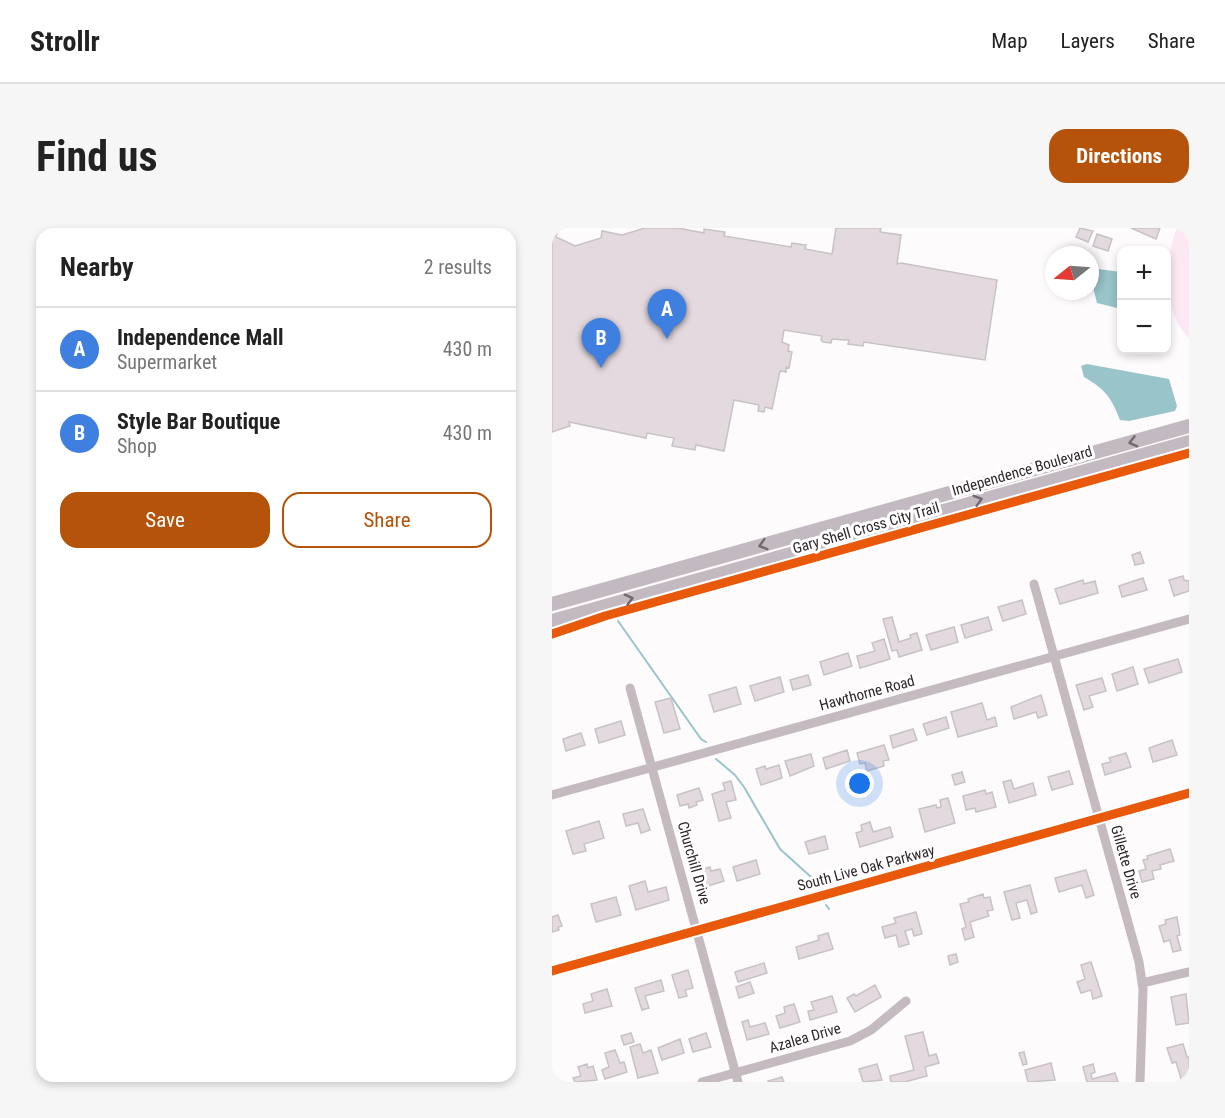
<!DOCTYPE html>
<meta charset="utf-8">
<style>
body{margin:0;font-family:"Roboto Condensed",sans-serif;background:#f6f6f6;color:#222}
.controls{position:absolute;right:18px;top:18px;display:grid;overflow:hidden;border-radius:12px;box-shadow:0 3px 9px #0003}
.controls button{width:54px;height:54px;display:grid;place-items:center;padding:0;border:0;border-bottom:2px solid #e0e0e0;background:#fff;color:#222;font:30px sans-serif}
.compass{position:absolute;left:493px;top:18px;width:54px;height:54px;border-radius:50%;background:#fff;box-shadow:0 3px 9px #0003;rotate:253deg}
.you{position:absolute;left:308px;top:556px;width:21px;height:21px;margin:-15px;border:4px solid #fff;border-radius:50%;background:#1a73e8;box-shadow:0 0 0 9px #1a73e833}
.badge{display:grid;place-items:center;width:39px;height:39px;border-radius:50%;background:#b45309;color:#fff;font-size:20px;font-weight:700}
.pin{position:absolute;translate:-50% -50px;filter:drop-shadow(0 2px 3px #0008)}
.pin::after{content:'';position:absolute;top:32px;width:21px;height:18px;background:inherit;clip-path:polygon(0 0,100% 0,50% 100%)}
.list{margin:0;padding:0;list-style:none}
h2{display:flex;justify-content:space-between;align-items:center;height:78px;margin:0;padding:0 24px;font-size:26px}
h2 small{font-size:20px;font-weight:400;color:#767676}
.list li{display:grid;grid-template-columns:39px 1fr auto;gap:18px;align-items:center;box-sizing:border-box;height:84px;padding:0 24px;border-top:2px solid #e0e0e0}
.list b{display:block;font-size:22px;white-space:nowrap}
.list p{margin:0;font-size:20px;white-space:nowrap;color:#767676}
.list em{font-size:20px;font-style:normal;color:#767676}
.actions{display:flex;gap:12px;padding:18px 24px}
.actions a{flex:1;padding:14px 0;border:2px solid #b45309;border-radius:18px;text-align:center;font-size:21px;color:#b45309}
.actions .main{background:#b45309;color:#fff}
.map{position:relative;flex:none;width:637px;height:854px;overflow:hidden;border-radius:18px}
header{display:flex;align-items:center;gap:36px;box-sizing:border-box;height:84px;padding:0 30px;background:#fff;border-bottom:2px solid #e0e0e0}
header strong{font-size:28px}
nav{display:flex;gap:33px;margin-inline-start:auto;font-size:21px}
.intro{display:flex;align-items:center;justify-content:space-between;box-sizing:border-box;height:144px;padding:0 36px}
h1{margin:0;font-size:42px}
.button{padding:15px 27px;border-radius:18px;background:#b45309;color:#fff;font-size:21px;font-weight:700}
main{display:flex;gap:36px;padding:0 36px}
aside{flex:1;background:#fff;border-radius:18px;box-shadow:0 3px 9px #0003}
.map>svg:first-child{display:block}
.green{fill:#fbe8f3}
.water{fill:#98c4ca}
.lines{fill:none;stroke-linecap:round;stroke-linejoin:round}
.stream{stroke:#98c4ca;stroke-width:2}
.building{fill:#e3d9df;stroke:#c7c2c5;stroke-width:1.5}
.street{stroke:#c5bac0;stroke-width:9}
.secondary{stroke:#c3b9c0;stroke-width:14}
.cycleway-casing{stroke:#fff;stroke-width:13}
.cycleway{stroke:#e8590c;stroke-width:9}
.oneway{stroke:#72686e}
.labels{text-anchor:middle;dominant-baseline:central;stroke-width:6;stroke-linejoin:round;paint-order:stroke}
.street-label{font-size:15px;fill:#2f262b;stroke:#fff}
</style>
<header>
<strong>Strollr</strong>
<nav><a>Map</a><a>Layers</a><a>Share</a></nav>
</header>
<div class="intro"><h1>Find us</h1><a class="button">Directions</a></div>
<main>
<aside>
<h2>Nearby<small>2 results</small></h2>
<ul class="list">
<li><span class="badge" style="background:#3f7fe0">A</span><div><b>Independence Mall</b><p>Supermarket</p></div><em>430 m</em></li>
<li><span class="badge" style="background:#3f7fe0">B</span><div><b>Style Bar Boutique</b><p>Shop</p></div><em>430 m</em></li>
</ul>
<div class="actions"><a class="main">Save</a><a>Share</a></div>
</aside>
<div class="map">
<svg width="637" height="854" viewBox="0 0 637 854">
<rect width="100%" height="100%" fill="#fdfbfc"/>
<path class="green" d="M625,0H637V110C610,85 612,31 625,0Z"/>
<path class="water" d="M538,40L569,44V81L545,75L538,48Z
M535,136L617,151L625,178L623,183L577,193L568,192C559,169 554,162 532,149L529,138Z"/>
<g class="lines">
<path class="stream" d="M66,393L149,511L154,514
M164,531L183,547L192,559L228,621L259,649
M274,677L277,681"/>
</g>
<path class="building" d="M0,0H6L4,9L23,18L49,10L50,3L70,7L93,0H126L152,5V1L173,4L172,8L239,19L240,15L254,17L253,21L280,26L284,0H329L328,4L349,7L345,36L349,35L445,52L433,132L312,114L311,118L296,116L297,112H293L280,111L279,115L271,114L269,112L270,108L232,102L230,114L237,117L236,123L240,124L237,140L234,139V144L228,143L220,181L213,179L212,184L206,183L207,177L182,172L172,223L144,217L143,222L120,218L122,210L95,205L94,210L17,194L18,198L0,204Z
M528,0L541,3L536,14L524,9Z
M579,0H608L604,11Z
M545,6L560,11L556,23L541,18Z
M588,324L592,335L583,337L580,327Z
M631,348L632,352L637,353V363L622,368L617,352Z
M591,350L595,362L570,369L567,358Z
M531,352L532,356L543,353L546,365L508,376L503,361Z
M470,372L474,386L451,393L446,379Z
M340,389L347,414L359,410L358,407L365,405L370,422L347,429L345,422L340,423L331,391Z
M436,389L440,402L413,410L409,397Z
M402,399L406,414L379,422L374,407Z
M332,411L338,431L308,440L305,428L323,423L320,415Z
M296,425L300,438L272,447L268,434Z
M626,431L630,444L597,455L592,441Z
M581,439L586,456L565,463L560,446Z
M256,447L259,457L241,462L238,452Z
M228,449L232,464L203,473L198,458Z
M550,450L554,463L537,468L541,479L532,482L524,457Z
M184,459L189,476L162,484L157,467Z
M489,467L495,487L486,490L484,484L462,491L459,479Z
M119,470L128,501L112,505L103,474Z
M430,475L435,492L443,489L445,498L406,509L399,484Z
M394,489L397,500L375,507L371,496Z
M69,493L73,507L47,515L43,501Z
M361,501L365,512L341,520L338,508Z
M29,505L33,517L14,523L11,511Z
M620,512L625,527L601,534L597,520Z
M332,517L337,532L331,533L332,538L315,543L313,535L308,536L305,525Z
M295,522L298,533L274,541L271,530Z
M574,525L579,539L553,547L550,536L559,534L557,530Z
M259,526L262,538L238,548L233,533Z
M227,537L230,550L209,557L204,541L213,538L214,541Z
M517,543L521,556L500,562L496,549Z
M410,544L413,554L403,557L400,547Z
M459,552L462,561L481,555L484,567L457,575L451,554Z
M179,553L184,572L174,574L179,590L167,593L160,566L173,562L171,555Z
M147,560L151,572L144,574L145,577L137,580L136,576L128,578L125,567Z
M433,562L434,566L440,564L444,579L424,584L423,580L414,582L411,568Z
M396,570L403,595L373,604L367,581L384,577L385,580L389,579L388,572Z
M91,581L98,602L89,605L86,595L74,598L71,586Z
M47,593L52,610L32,616L34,623L21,626L14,603Z
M318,594L321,604L338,599L341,609L308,619L304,605L310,603L309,597Z
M273,608L276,621L257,626L253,614Z
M618,621L622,633L608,637L609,641L600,643L602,651L590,654L587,643L594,641L591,632L596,631L595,628Z
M204,632L208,646L185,653L181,639Z
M158,639L159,643L168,641L172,653L153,659L148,642Z
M534,642L542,667L534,670L530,657L507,664L503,650Z
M93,653L96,664L114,659L117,672L84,682L77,658Z
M478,657L485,684L479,686L475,672L464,675L468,690L460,692L452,664Z
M431,666L432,670L438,669L441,682L435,683L437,688L418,694L422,709L413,712L410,701L414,699L408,676L417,674L416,671Z
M64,669L69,687L44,694L39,676Z
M364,684L370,706L362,708L360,701L353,703L357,716L347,719L344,707L333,710L330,699L344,695L342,690Z
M6,687L10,698L6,699L7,702L0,704V689Z
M625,689L628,707L625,708L629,722L621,724L618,712L612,714L607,698L614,696L613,692Z
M276,705L281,721L247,731L244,719L267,712L266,708Z
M404,726L406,734L398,737L396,728Z
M539,734L550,768L541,771L539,762L529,765L525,754L533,751L529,737Z
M212,735L215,745L186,754L183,744Z
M136,742L141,760L133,762L135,768L127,770L120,747Z
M109,752L112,763L93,768L97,780L90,782L83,760Z
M198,754L202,765L187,770L184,759Z
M323,757L329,769L303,784L295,770L302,766L304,768Z
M55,761L60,778L33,785L31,776L41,773L39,766Z
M634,766L637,795L624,797L619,769Z
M280,768L285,784L258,792L256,783L262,782L259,774Z
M242,776L248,794L228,800L224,788L233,785L232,779Z
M196,792L198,799L213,795L217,806L195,812L190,794Z
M371,804L377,828L384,826L387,835L373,839L375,848L353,854H339L338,848L362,842L353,808Z
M79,805L82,814L72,817L69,808Z
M154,805L159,819L141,824L137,811Z
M128,811L132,825L110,832L106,820Z
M88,816L91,825L99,822L106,845L86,850L78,819Z
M631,816L635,829H637V854H630L624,834L620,835L615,820Z
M63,822L68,835L72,834L75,844L53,851L50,842L57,839L53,825Z
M472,824L475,836L471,837L467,825Z
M499,835L503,852L476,854L473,842Z
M35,836L36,840L41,838L45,852L23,854L21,850L29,848L26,839Z
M325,836L330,852L311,854L307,841Z
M541,836L543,844L539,846L540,851L563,845L566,854H535L531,839Z
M230,849L232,854H217L216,853Z"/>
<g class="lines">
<path class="street" d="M482,356L587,734L591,761L588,854
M78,460L186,854
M0,567L637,391
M0,743L637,565
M590,755L637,744
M150,854L298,813L319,802L354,773"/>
<path class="secondary" d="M0,376L637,198
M0,393L637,214"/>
<defs>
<path id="cycleway" d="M0,406L53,388L637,225
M0,743L637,565"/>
</defs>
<use href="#cycleway" class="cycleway-casing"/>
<use href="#cycleway" class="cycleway"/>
</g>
<defs><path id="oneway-chevron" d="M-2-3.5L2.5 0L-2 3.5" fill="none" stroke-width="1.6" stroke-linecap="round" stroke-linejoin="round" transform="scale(1.5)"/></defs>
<g class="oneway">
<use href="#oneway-chevron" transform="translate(581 214) rotate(165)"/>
<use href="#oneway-chevron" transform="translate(426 272) rotate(-16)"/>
<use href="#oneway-chevron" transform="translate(211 317) rotate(164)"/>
<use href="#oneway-chevron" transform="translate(77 371) rotate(-15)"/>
</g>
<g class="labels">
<g class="street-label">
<text transform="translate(470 243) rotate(-16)">Independence Boulevard</text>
<text transform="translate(314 300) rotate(-16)">Gary Shell Cross City Trail</text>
<text transform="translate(315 465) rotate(-15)">Hawthorne Road</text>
<text transform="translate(574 634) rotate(74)">Gillette Drive</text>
<text transform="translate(142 635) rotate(74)">Churchill Drive</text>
<text transform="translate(314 640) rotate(-15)">South Live Oak Parkway</text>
<text transform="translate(253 810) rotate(-16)">Azalea Drive</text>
</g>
</g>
</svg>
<div class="controls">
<button>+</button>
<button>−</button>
</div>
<svg class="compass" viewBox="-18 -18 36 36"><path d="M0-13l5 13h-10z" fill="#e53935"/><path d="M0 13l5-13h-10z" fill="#767676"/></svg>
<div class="you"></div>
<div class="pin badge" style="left:115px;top:111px;background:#3f7fe0">A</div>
<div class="pin badge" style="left:49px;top:140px;background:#3f7fe0">B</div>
</div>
</main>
